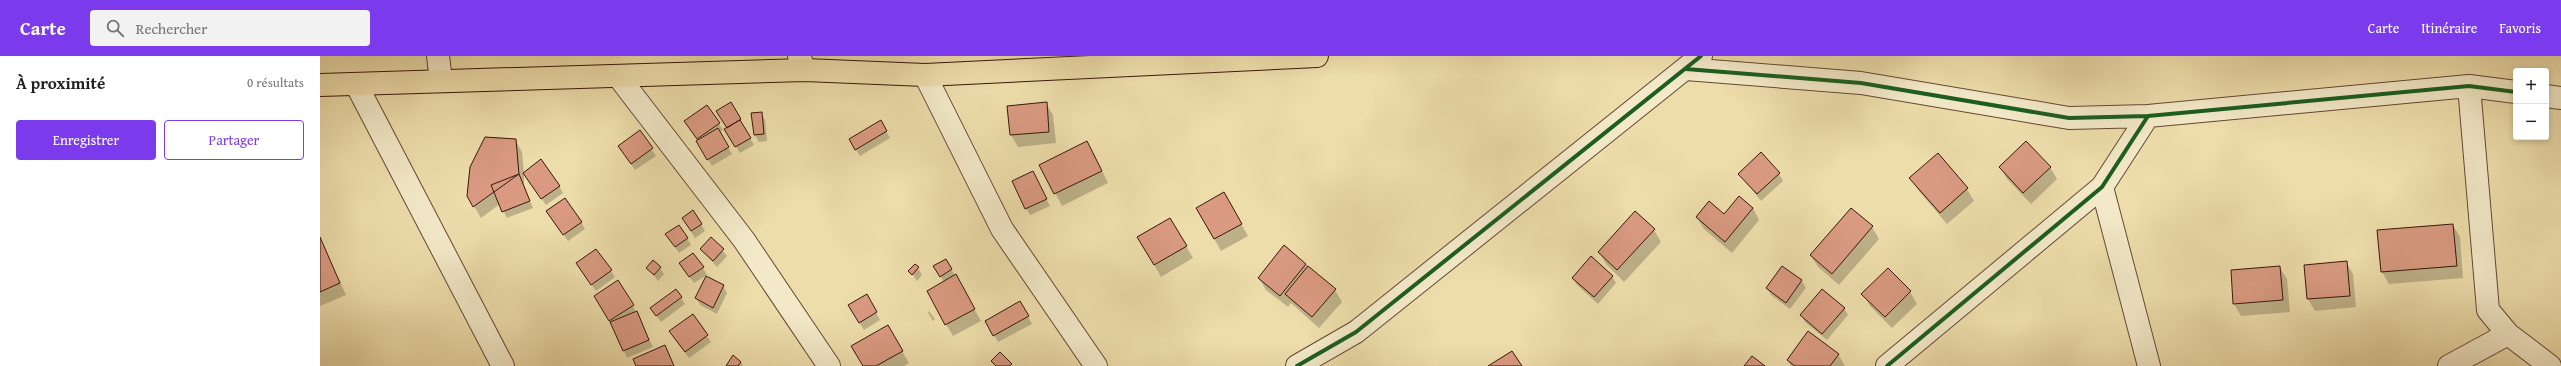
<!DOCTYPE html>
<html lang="fr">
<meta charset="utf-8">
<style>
body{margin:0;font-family:"Gentium Book Plus",serif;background:#f2f2f2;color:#202124}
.controls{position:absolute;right:12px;top:12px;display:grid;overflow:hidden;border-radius:4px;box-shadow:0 2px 6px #0003}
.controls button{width:36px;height:36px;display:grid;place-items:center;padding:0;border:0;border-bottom:1px solid #e0e0e0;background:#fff;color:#202124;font:20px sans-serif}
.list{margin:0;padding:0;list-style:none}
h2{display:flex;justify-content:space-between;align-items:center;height:52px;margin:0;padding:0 16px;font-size:17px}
h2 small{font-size:13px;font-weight:400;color:#757577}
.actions{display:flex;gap:8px;padding:12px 16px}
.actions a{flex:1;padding:9px 0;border:1px solid #7c3aed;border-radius:4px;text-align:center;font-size:14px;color:#7c3aed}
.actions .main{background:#7c3aed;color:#fff}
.icon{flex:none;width:22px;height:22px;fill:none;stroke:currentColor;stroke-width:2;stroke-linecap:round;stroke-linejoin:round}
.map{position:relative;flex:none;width:2241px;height:310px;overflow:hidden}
header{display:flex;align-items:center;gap:24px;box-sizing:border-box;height:56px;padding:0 20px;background:#7c3aed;color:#fff}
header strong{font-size:19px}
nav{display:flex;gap:22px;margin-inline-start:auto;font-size:14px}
.search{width:280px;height:36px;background:#f2f2f2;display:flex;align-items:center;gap:10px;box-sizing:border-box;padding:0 14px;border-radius:4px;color:#757577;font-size:15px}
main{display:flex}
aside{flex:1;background:#fff}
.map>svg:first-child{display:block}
.shadow{fill:#0003}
.building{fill:#d99a81;stroke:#37170a}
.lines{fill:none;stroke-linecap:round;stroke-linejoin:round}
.minor-casing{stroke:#644832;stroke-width:24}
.major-casing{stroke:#37170a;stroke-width:24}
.minor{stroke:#f3e9c8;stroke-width:22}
.major{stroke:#edddab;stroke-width:22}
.cycleway-casing{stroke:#f3e9c8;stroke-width:6}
.cycleway{stroke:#1b5e20;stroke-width:4}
</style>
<header>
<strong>Carte</strong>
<div class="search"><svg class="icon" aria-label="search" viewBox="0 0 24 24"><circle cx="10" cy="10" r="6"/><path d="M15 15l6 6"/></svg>Rechercher</div>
<nav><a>Carte</a><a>Itinéraire</a><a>Favoris</a></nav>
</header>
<main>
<aside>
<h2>À proximité<small>0 résultats</small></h2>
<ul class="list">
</ul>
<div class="actions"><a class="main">Enregistrer</a><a>Partager</a></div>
</aside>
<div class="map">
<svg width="2241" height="310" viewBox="0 0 2241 310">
<rect width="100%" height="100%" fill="#edddab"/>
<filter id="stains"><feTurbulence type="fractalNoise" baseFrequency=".005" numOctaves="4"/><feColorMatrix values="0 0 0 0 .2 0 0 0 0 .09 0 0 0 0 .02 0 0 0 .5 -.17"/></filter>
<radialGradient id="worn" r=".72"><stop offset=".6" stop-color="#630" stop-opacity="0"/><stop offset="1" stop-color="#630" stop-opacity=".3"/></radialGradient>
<path class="shadow" d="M410,47L434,89L420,97L406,74L408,72Z
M726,47L733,59L736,87L698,91L691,79Z
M441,57L445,64L447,85L439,86L435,79Z
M560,65L570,82L540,100L530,84Z
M399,68L403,74L399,77L412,98L392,110L370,72Z
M320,76L336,100L315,114L299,90Z
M195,84L202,96L204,117L239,130L243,137L226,149L204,118V131L213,152L187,162L180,148L161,162L148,140Z
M774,98L788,127L742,150L721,109Z
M1680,111H1730L1737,123L1711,148L1687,123Z
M1419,118H1459L1463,125L1441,145Z
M1591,122L1647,133L1654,145L1627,168L1598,134Z
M716,124L730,150L710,159L693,126Z
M904,137L928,180L901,195L877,152Z
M1433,152L1439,164L1412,197L1384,173L1377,162L1404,159Z
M1315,157L1334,174L1341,186L1304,226L1286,208L1279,196Z
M232,162L261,166L265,173L248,185Z
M363,163L381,168L385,175L375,182Z
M850,163L873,202L841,221L819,182Z
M2133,169L2140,181L2143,222L2069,228L2062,216L2058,175Z
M1552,171L1559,183L1519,229L1498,211L1491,200Z
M0,182L26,239L0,250Z
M367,182L371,189L359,197L351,185Z
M391,182L407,200L397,211L381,193Z
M626,204L661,265L633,280L626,268L624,226L615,211Z
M2026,206L2033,218L2036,251L1995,255L1988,243L1985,210Z
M360,207L383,212L387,219L374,227Z
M986,208L1015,234L1022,246L999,272L971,247L968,251L946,234L939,222Z
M1462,211L1482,225L1486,232L1470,253L1451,239L1447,232Z
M328,212H340L344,218L338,225Z
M598,212L602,219L597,225L590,215Z
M1960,212L1967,223L1970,256L1921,260L1914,248Z
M1568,213L1590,236L1597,248L1572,272L1550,250L1543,238Z
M261,214L291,215L295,221L276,235Z
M1292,220L1296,227L1278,248L1257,229L1253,222Z
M386,221L403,230L407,237L397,258L380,249L376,242Z
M356,234L365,248L341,266L331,252Z
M546,239L560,264L544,274L529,250Z
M700,246L712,268L678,286L666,265Z
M279,247L313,250L333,291L307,302L291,267Z
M1524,252L1528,259L1507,284L1485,266L1481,259Z
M609,255L615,263L613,265L608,257Z
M373,260L391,286L369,302L354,282Z
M568,271L589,307L584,310H544Z
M1518,298L1525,310H1471L1468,304Z
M421,306L423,310H407Z"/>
<path class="building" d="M411,46L421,63L407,72L396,55Z
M727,46L729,76L690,79L687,50Z
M387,49L400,67L377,83L364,65Z
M442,56L444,78L434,79L431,57Z
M420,64L431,82L415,91L404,73Z
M561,64L567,75L535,94L529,83Z
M398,72L409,91L387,104L376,85Z
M320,74L333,92L311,108L298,90Z
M165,81L196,83L199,118L153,151L147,140L150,111Z
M767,85L782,115L734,138L719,109Z
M1706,85L1731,111L1703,137L1679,111Z
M1441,96L1460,117L1437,138L1418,118Z
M1618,97L1648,132L1620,157L1589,122Z
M221,103L240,130L221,143L203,117Z
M713,115L727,143L705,153L692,125Z
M199,118L210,145L182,156L171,129Z
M904,136L922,168L894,183L876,152Z
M1419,140L1433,152L1405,186L1376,161L1389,145L1404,158Z
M245,142L262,166L243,179L226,155Z
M1531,152L1553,170L1512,218L1490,199Z
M373,154L382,168L371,175L362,162Z
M1315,155L1335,173L1297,214L1278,196Z
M850,162L867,190L834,209L817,181Z
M2133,168L2137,210L2061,216L2057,174Z
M359,169L368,182L355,191L345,178Z
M0,181L20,227L0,236Z
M391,181L404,193L393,205L380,193Z
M964,189L986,208L960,240L938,222Z
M276,193L292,214L271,229L256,207Z
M373,197L384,211L369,221L359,207Z
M1271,200L1293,220L1274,241L1252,222Z
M626,203L632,213L620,221L613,210Z
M333,204L341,211L334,219L326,212Z
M2027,205L2030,240L1987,243L1984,209Z
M595,208L599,211L592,219L588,215Z
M988,210L1016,233L992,261L965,238Z
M1462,210L1482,224L1466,247L1446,232Z
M1960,210L1963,244L1913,248L1911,214Z
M1568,212L1591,235L1565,261L1541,238Z
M636,218L655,253L625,269L607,235Z
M386,220L404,229L393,252L375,242Z
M298,224L314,249L289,265L274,240Z
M356,233L362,241L336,260L330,252Z
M1502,233L1525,252L1502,278L1480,259Z
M547,238L557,256L539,267L528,249Z
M700,245L709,260L673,280L665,265Z
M317,255L329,284L303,295L290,266Z
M373,258L388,279L365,296L349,275Z
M568,269L583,295L556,310H543L531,290Z
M1488,275L1519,298L1510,310H1475L1467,304Z
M345,289L354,310H316L313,303Z
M1192,295L1202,310H1168Z
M680,296L692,308L689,310H676L671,305Z
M413,299L421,306L418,310H406Z
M1432,300L1445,310H1424Z"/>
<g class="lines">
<defs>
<path id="minor" d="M118,0L121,25
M479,0L485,14
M1366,13L1541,27L1749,62L1828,60
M605,19L682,173L776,310
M298,20L424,184L509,310
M36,28L183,310
M2149,30L2168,254L2188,278
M2226,40L2241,42
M1782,131L1829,310
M977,310L1036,276L1381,0
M1567,310L1782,131L1828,60L2149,30L2196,36
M2129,310L2188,278L2230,310"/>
<path id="major" d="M0,29L485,14L605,19L997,0"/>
</defs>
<use href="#minor" class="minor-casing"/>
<use href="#major" class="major-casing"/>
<use href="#minor" class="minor"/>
<use href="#major" class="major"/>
<defs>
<path id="cycleway" d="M1366,13L1541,27L1749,62L1828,60
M977,310L1036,276L1381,0
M1567,310L1782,131L1828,60L2149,30L2196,36"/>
</defs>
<use href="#cycleway" class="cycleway-casing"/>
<use href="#cycleway" class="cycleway"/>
</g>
<rect width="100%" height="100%" filter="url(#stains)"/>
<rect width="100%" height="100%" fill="url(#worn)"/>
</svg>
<div class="controls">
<button>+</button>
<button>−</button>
</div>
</div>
</main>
